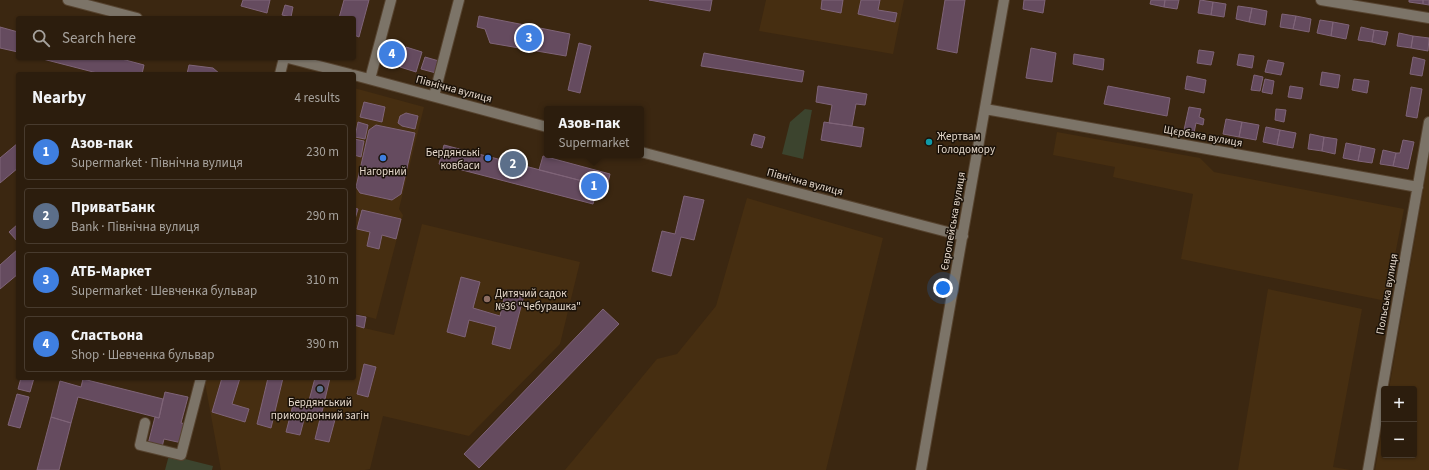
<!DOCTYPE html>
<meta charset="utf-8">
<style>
body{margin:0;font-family:"Source Sans 3",sans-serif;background:#382a1b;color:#f1f3f6}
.controls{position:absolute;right:12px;bottom:12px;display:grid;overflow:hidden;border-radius:4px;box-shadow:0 1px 3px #0004}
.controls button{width:36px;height:36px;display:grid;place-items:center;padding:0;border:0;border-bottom:1px solid #483b2e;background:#2c1d0d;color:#f1f3f6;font:20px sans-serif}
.you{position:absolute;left:943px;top:288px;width:14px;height:14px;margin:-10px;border:3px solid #fff;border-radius:50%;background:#1a73e8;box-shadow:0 0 0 6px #1a73e833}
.badge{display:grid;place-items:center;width:26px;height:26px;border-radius:50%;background:#2563eb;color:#fff;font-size:13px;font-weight:700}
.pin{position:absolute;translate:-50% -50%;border:2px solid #fff;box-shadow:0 1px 4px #0006}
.popup{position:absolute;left:544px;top:106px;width:100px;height:52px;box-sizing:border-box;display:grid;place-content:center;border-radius:4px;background:#2c1d0d;filter:drop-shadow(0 1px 3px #0005);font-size:13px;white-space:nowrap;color:#a6a29d}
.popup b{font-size:15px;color:#f1f3f6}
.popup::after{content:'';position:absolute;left:50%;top:100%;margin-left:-8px;border:8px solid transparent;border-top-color:#2c1d0d}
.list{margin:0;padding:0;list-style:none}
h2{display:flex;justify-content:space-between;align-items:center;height:52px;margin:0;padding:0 16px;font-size:17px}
h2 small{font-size:13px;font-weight:400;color:#a6a29d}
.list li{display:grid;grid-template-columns:26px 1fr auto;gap:12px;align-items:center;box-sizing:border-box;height:56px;margin:0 8px 8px;padding:0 8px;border:1px solid #483b2e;border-radius:4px}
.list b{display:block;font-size:15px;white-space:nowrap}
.list p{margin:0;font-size:13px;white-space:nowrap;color:#a6a29d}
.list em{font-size:13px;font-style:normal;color:#a6a29d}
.icon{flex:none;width:22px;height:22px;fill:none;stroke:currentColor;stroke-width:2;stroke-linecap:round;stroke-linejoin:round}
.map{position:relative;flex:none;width:1429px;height:470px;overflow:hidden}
.search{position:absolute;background:#2c1d0d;box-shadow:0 1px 3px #0004;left:16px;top:16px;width:340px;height:44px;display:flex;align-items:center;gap:10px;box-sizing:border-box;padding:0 14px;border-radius:4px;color:#a6a29d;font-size:15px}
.panel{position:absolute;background:#2c1d0d;box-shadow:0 1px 3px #0004;left:16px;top:72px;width:340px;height:308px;border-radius:4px}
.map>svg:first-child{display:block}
.built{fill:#462e11}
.green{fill:#3c442e}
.building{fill:#654b5f;stroke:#7f6478}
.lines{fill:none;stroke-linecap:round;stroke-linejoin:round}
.minor-casing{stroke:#56432f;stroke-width:12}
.minor{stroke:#7c7468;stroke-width:10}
.culture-dot{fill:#0f9aa8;stroke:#1b1209;stroke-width:1.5}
.shop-dot{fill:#3f7fe0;stroke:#1b1209;stroke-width:1.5}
.education-dot{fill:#8d6e63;stroke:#1b1209;stroke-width:1.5}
.service-dot{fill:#5c6f8a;stroke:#1b1209;stroke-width:1.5}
.labels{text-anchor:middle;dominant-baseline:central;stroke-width:3;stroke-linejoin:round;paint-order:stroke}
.street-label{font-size:11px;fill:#e5d8cb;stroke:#1b1209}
.poi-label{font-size:11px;fill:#e5d8cb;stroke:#1b1209;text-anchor:start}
</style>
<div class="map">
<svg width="1429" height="470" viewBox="0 0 1429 470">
<rect width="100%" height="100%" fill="#3b2711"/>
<path class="built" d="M766,0H904L893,54L759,31Z
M354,88L424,107L399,209L403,215L376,319L354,313Z
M1057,132L1200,158L1214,172L1404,209L1386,301L1181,259L1193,194L1113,177L1115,167L1053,155Z
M1429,157V470H1375L1384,419V455H1414V389H1389Z
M747,198L883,238L826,470H565L657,359L677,354L716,306Z
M422,224L580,262L560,344L469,436L383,416L370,469L365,470H221L205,383L206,378H354V314L366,317L364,328L394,335Z
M1268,289L1362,309L1333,467L1350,470H1238Z"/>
<path class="green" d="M805,109L812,110L803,159L782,154L790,122Z
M169,455L213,466L212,470H165Z"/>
<path class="building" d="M243,0H270L267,13L241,6Z
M344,0H369L359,37L354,35V18H339Z
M649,0H712L710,11Z
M822,0H843L841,13L821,9Z
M861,0H880L878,10L897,13L895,22L858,14Z
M945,0H965L957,53L937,49Z
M1024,0H1045L1043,13L1023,9Z
M1151,0H1165L1164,7L1150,4Z
M1165,0H1179L1177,9L1164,7Z
M1200,0L1213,2L1211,15L1198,13Z
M1409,0H1423V4L1409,2Z
M1423,0H1429V5L1423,4Z
M1213,2L1226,4L1224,17L1211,15Z
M285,5L293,7L291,17L282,15Z
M1238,6L1252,8L1249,22L1236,19Z
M1252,8L1267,11L1265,25L1249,22Z
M1282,14L1296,16L1293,29L1280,27Z
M479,16L570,34L566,56L490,43L485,29L477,27Z
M1296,16L1311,19L1309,32L1293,29Z
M1320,20L1333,22L1331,36L1317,33Z
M1333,22L1349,25L1346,39L1331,36Z
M0,27L18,32V52L0,48Z
M1361,27L1374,30L1372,42L1358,40Z
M1374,30L1388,32L1385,45L1372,42Z
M1399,33L1413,36L1411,48L1397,46Z
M1413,36L1429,38L1428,51L1411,48Z
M579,43L591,46L580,93L568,90Z
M388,46L400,49L397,61L384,58Z
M406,47L422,52L416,72L400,67Z
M1031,48L1056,53L1052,82L1026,78Z
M1199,50L1214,52L1211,65L1197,63Z
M704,53L804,71L802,82L701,66Z
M1074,54L1104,59L1103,70L1073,64Z
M1239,54L1254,56L1252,68L1237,65Z
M425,57L439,61L436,73L421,69Z
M1413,57L1425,60L1422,76L1410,74Z
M39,58H118L144,65L142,74H101Z
M1268,60L1284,63L1281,75L1265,72Z
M189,65L213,68L220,74H187Z
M1322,72L1340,75L1338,88L1320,85Z
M1254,75L1263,77L1260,91L1251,90Z
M1187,76L1206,80L1204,93L1185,89Z
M1265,79L1274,81L1272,94L1262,92Z
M1354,79L1369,81L1367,93L1352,90Z
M818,86L867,94L865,105L856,104L852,126L829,123L832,105L816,102Z
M1108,86L1170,98L1167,116L1104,104Z
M1290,86L1303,88L1301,99L1288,97Z
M1411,87L1422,89L1417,118L1406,116Z
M364,102L385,107L382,122L360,117Z
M1189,107L1201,109L1199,117L1204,119L1203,125L1196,123L1194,133L1184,130Z
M1276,109L1286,110L1284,122L1275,120Z
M406,113L418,116L415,129L402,126L398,123L400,116Z
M1226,119L1242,122L1239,137L1223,134Z
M358,122L368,125L365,139L355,137Z
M824,122L864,128L861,147L821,140Z
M1242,122L1259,125L1256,140L1239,137Z
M376,125L415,133L401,194L392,200L360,193L356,187L369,130Z
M1266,127L1280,130L1277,145L1263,142Z
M1280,130L1296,133L1293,148L1277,145Z
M754,134L765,137L762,148L751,145Z
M1310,134L1324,137L1322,151L1308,149Z
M1324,137L1337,139L1335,154L1322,151Z
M354,139L364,141L361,157L354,155Z
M1403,140L1414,142L1408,169L1393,166L1396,153H1400Z
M18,143V168L0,183V158Z
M1346,143L1361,146L1358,161L1343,158Z
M444,145L598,185L593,204L439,164Z
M1361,146L1375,149L1372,163L1358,161Z
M1383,150L1396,153L1393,166L1380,164Z
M543,156L610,174L605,196L596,194L598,185L539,170Z
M684,196L704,200L694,240L681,237L671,276L652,271L662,231L675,234Z
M354,208L358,209L355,219H354Z
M362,210L401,219L396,239L382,235L379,249L367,246L370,232L357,229Z
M18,224V242L9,232Z
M18,249V274L0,289V265Z
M461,277L480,282L473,308L500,316L506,290L524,295L510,349L492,344L496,327L469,320L465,337L447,332Z
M603,309L619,324L479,468L464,454Z
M355,315L366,317L364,328L354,325Z
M364,364L376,367L368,397L357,394Z
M21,378H34L30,392L18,389Z
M222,378H240L232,404L249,409L245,422L212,412Z
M268,378H283L271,428L257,424Z
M315,378H330L322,412L336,416L329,442L315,439L320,419L305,416L300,435L286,432L293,405L307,408Z
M83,379L163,399L159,418L78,397L71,423L51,417L60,381L81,387Z
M165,392L188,397L181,423L187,424L182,443L164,439L162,447L148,444L155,417L159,418Z
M17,394L29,397L20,428L8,425Z
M51,417L71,423L59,470H37Z"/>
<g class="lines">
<defs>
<path id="minor" d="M68,0L137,18
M1321,0L1429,18
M288,58L350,74
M280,74L284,58
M354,75L547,127
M370,79L391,0
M434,96L459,0
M985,109L1418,187
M641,152L963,236
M145,423L140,445L181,455L201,378
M921,470L1004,0
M1368,470L1429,122"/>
</defs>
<use href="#minor" class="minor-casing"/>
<use href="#minor" class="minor"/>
</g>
<circle class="culture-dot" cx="929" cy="142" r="4"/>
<g class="shop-dot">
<circle cx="383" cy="158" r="4"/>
<circle cx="488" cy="158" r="4"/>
</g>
<circle class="education-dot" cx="487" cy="299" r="4"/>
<circle class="service-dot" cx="320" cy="389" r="4"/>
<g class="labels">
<g class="street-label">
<text transform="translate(454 89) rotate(15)">Північна вулиця</text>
<text transform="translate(1203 136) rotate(10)">Щєрбака вулиця</text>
<text transform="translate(805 182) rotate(15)">Північна вулиця</text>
<text transform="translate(953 221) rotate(-80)">Європейська вулиця</text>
<text transform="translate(1387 294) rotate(-80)">Польська вулиця</text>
</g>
<g class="poi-label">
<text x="937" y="136">Жертвам<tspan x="937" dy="13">Голодомору</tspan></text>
<text x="480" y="152" text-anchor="end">Бердянські<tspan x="480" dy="13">ковбаси</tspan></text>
<text x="383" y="171" text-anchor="middle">Нагорний</text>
<text x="495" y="293">Дитячий садок<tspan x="495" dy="13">№36 "Чебурашка"</tspan></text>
<text x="320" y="402" text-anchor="middle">Бердянський<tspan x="320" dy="13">прикордонний загін</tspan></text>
</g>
</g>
</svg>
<div class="controls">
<button>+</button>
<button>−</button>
</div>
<div class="you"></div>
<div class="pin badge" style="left:594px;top:186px;background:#3f7fe0">1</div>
<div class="popup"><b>Азов-пак</b>Supermarket</div>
<div class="pin badge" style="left:513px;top:164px;background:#5c6f8a">2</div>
<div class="pin badge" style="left:529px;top:38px;background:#3f7fe0">3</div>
<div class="pin badge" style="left:392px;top:54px;background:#3f7fe0">4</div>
<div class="search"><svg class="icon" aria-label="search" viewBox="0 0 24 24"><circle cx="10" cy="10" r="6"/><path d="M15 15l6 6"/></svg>Search here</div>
<section class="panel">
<h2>Nearby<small>4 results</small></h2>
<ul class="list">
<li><span class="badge" style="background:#3f7fe0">1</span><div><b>Азов-пак</b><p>Supermarket · Північна вулиця</p></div><em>230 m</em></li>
<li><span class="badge" style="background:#5c6f8a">2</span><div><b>ПриватБанк</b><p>Bank · Північна вулиця</p></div><em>290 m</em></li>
<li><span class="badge" style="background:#3f7fe0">3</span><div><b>АТБ-Маркет</b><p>Supermarket · Шевченка бульвар</p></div><em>310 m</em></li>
<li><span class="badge" style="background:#3f7fe0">4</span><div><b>Сластьона</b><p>Shop · Шевченка бульвар</p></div><em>390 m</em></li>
</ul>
</section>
</div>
